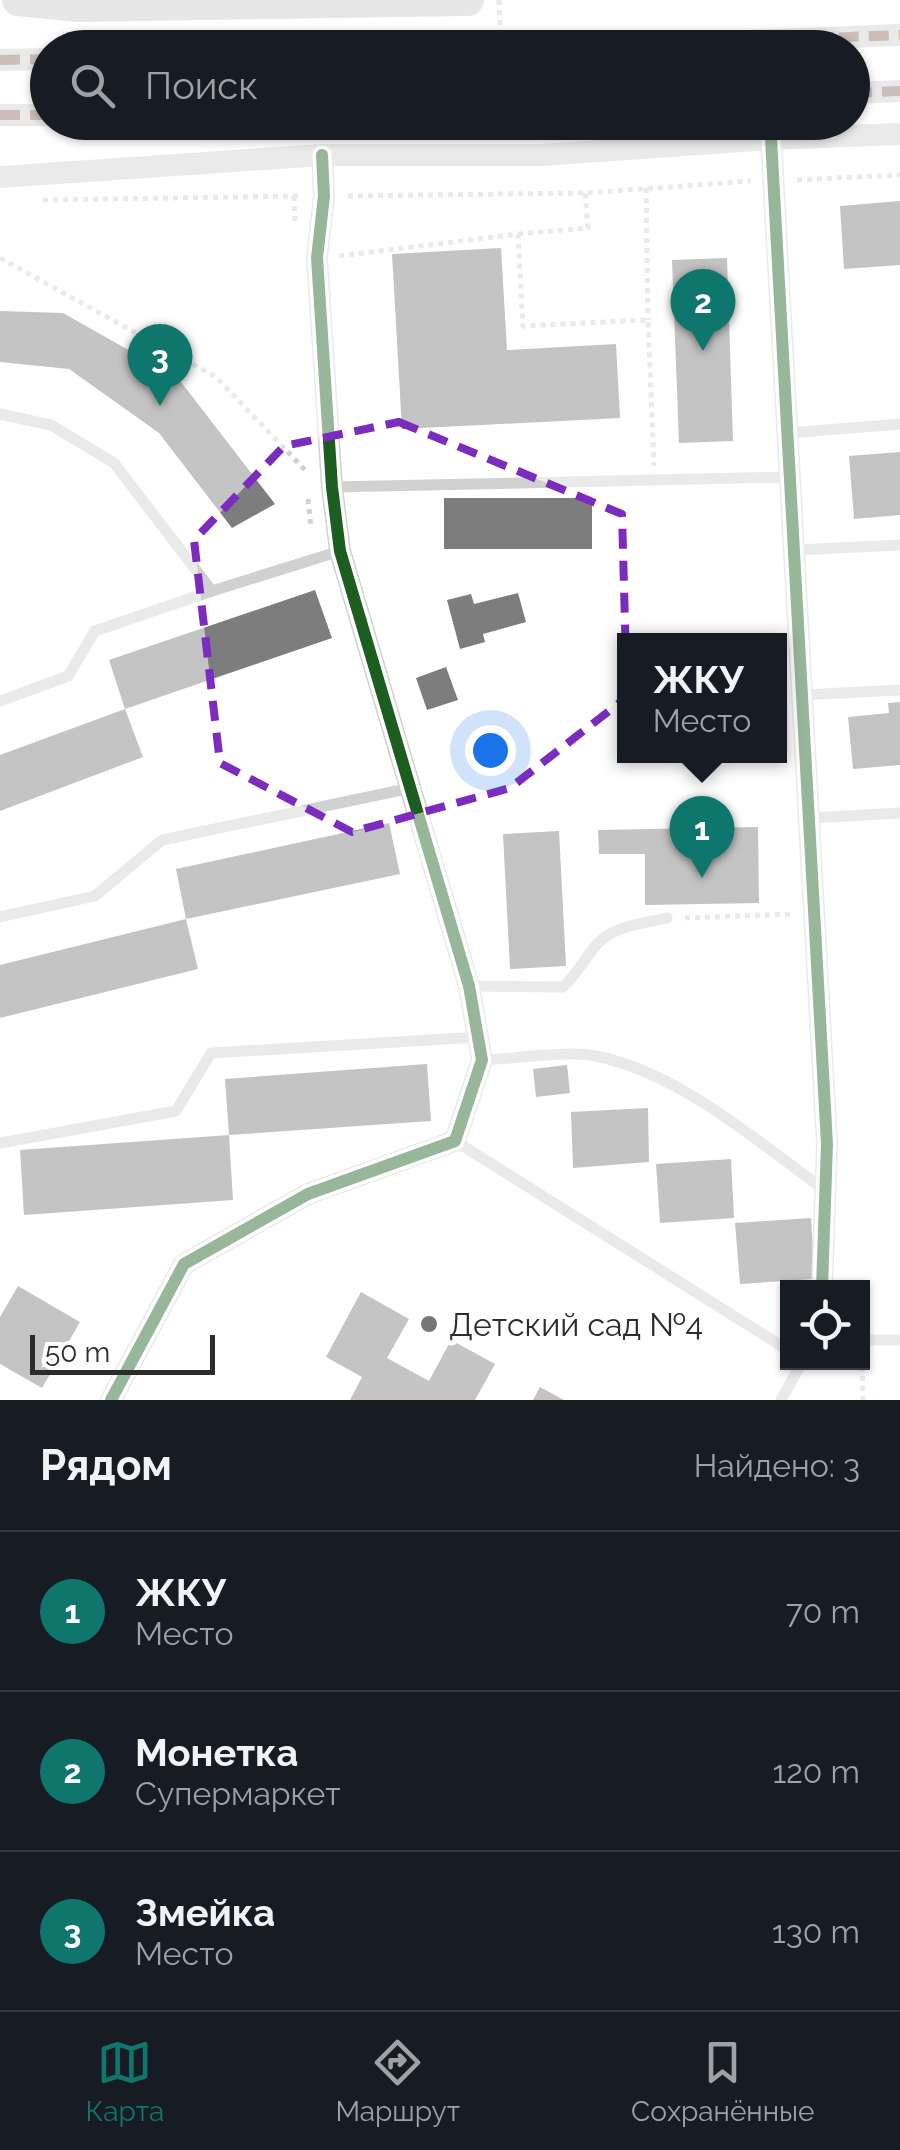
<!DOCTYPE html>
<html lang="ru">
<meta charset="utf-8">
<style>
body{margin:0;font-family:Raleway,sans-serif;background:#242831;color:#f1f3f6}
.controls{position:absolute;right:30px;bottom:30px;display:grid;overflow:hidden;border-radius:0px;box-shadow:0 2px 8px #0004}
.controls button{width:90px;height:90px;display:grid;place-items:center;padding:0;border:0;border-bottom:2px solid #363941;background:#171b24;color:#f1f3f6;font:50px sans-serif}
.scale{position:absolute;left:30px;bottom:25px;width:185px;box-sizing:border-box;padding-left:10px;border:5px solid #2c2c2c;border-top:0;font-size:28px;line-height:35px;white-space:nowrap;color:#2c2c2c;-webkit-text-stroke:8px #fff;paint-order:stroke}
.you{position:absolute;left:490px;top:750px;width:35px;height:35px;margin:-25px;border:8px solid #fff;border-radius:50%;background:#1a73e8;box-shadow:0 0 0 15px #1a73e833}
.badge{display:grid;place-items:center;width:65px;height:65px;border-radius:50%;background:#0f766e;color:#fff;font-size:32px;font-weight:700}
.pin{position:absolute;translate:-50% -82px;filter:drop-shadow(0 2px 5px #0008)}
.pin::after{content:'';position:absolute;top:52px;width:35px;height:30px;background:inherit;clip-path:polygon(0 0,100% 0,50% 100%)}
.popup{position:absolute;left:617px;top:633px;width:170px;height:130px;box-sizing:border-box;display:grid;place-content:center;border-radius:0px;background:#171b24;filter:drop-shadow(0 2px 8px #0005);font-size:32px;white-space:nowrap;color:#9ea1a6}
.popup b{font-size:38px;color:#f1f3f6}
.popup::after{content:'';position:absolute;left:50%;top:100%;margin-left:-20px;border:20px solid transparent;border-top-color:#171b24}
.list{margin:0;padding:0;list-style:none}
h2{display:flex;justify-content:space-between;align-items:center;height:130px;margin:0;padding:0 40px;font-size:42px}
h2 small{font-size:32px;font-weight:400;color:#9ea1a6}
.list li{display:grid;grid-template-columns:65px 1fr auto;gap:30px;align-items:center;box-sizing:border-box;height:160px;padding:0 40px;border-top:2px solid #363941}
.list b{display:block;font-size:38px;white-space:nowrap}
.list p{margin:0;font-size:32px;white-space:nowrap;color:#9ea1a6}
.list em{font-size:32px;font-style:normal;color:#9ea1a6}
.icon{flex:none;width:55px;height:55px;fill:none;stroke:currentColor;stroke-width:2;stroke-linecap:round;stroke-linejoin:round}
.map{position:relative;flex:none;width:900px;height:1400px;overflow:hidden}
.search{position:absolute;background:#171b24;box-shadow:0 2px 8px #0004;left:30px;right:30px;top:30px;height:110px;display:flex;align-items:center;gap:25px;box-sizing:border-box;padding:0 35px;border-radius:55px;color:#9ea1a6;font-size:38px}
.sheet{height:610px;background:#171b24}
nav{display:flex;justify-content:space-around;align-items:center;box-sizing:border-box;height:140px;border-top:2px solid #363941;background:#171b24;font-size:28px;color:#9ea1a6}
nav a{display:grid;justify-items:center;gap:5px}
nav .on{color:#0f766e}
.map>svg:first-child{display:block}
.building{fill:#7d7d7d}
.lines{fill:none;stroke-linecap:round;stroke-linejoin:round}
.path{stroke:#d1d1d1;stroke-width:5;stroke-dasharray:5 5;stroke-linecap:butt}
.lane{stroke:#d1d1d1;stroke-width:11}
.street{stroke:#d1d1d1;stroke-width:22}
.secondary{stroke:#cacaca;stroke-width:32}
.quiet{stroke:#8d6e63;stroke-width:10;stroke-dasharray:20 10;stroke-linecap:butt}
.cycleway-casing{stroke:#fff;stroke-width:19}
.cycleway{stroke:#1b5e20;stroke-width:12}
.marked{fill:none;stroke:#7b2cbf;stroke-width:8;stroke-dasharray:20 12;stroke-linejoin:round}
.poi-dot{fill:#767676;stroke:#fff;stroke-width:4}
.labels{text-anchor:middle;dominant-baseline:central;stroke-width:10;stroke-linejoin:round;paint-order:stroke}
.poi-label{font-size:32px;fill:#2c2c2c;stroke:#fff;text-anchor:start}
</style>
<div class="map">
<svg width="900" height="1400" viewBox="0 0 900 1400">
<rect width="100%" height="100%" fill="#fff"/>
<path class="building" d="M900,201V265L844,269L840,206Z
M501,248L507,350L616,344L620,418L402,429L392,254Z
M727,258L733,441L679,443L672,260Z
M0,311L63,313L178,378L275,504L232,528L159,433L69,369L0,362Z
M900,452V515L854,519L849,456Z
M444,498H592V549H444Z
M315,590L332,638L125,709L109,660Z
M518,593L526,622L483,634L485,642L460,649L447,600L471,594L474,604Z
M446,667L458,700L427,710L416,678Z
M900,702V765L853,769L848,717L889,713L888,703Z
M125,709L143,757L0,811V755Z
M389,823L400,874L186,919L176,869Z
M758,827L759,903L645,905V854H599L598,830Z
M559,831L566,966L510,969L503,834Z
M186,919L198,969L0,1018V965Z
M427,1064L431,1121L229,1135L225,1079Z
M567,1065L570,1093L536,1097L533,1069Z
M648,1108L649,1162L573,1168L571,1112Z
M229,1135L233,1200L24,1215L20,1150Z
M731,1159L734,1218L660,1223L656,1164Z
M811,1218L815,1279L740,1284L735,1223Z
M18,1286L80,1322L42,1388L0,1364V1317Z
M361,1292L409,1319L387,1358L429,1381L451,1340L495,1364L475,1400H350L362,1377L326,1357Z
M540,1387L564,1400H533Z"/>
<g class="lines">
<path class="path" d="M499,0L501,48
M797,180L900,175
M646,188L648,320
M294,196L295,223
M348,196L585,193L751,181
M43,200L302,196
M518,234L588,228L585,193
M339,256L518,234L523,326L648,320L654,466
M0,258L216,377L306,471
M308,499L311,528
M685,918L794,914
M862,1356L863,1400"/>
<path class="lane" d="M0,414L51,425L114,463L212,591L340,551
M789,433L900,424
M332,487L792,477
M796,550L900,545
M803,695L900,690
M0,701L68,676L95,631L212,591
M810,818L900,813
M0,917L95,896L162,840L411,788
M469,986L563,987C576,975 582,963 593,949C609,926 641,924 667,918
M482,1060C513,1059 568,1050 596,1056C680,1073 758,1142 826,1191
M455,1141L788,1350
M0,1143L176,1111L211,1053L479,1037
M862,1340H900
M781,1400L802,1362"/>
<path class="street" d="M569,48L900,35
M0,60L48,59
M852,93L900,91
M0,115H48
M771,139L827,1144L822,1288
M0,177L322,155H542L771,139L900,134
M111,1400L184,1264L308,1194L455,1141L482,1060L469,986L340,551L332,487L317,258L324,196L322,155"/>
<path class="secondary" d="M18,0L78,6L468,0"/>
<path class="quiet" d="M569,48L900,35
M0,60L48,59
M852,93L900,91
M0,115H48"/>
<defs>
<path id="cycleway" d="M771,139L827,1144L822,1288
M111,1400L184,1264L308,1194L455,1141L482,1060L469,986L340,551L332,487L317,258L324,196L322,155"/>
</defs>
<use href="#cycleway" class="cycleway-casing"/>
<use href="#cycleway" class="cycleway"/>
</g>
<path d="M0 0H900V1400H0ZM399,422L622,514L627,697L510,788L352,832L220,763L194,540L284,446Z" fill="#fff" fill-opacity=".55" fill-rule="evenodd"/>
<path class="marked" d="M399,422L622,514L627,697L510,788L352,832L220,763L194,540L284,446Z"/>
<circle class="poi-dot" cx="429" cy="1324" r="10"/>
<g class="labels">
<g class="poi-label">
<text x="449" y="1324">Детский сад №4</text>
</g>
</g>
</svg>
<div class="controls">
<button><svg class="icon" aria-label="locate" viewBox="0 0 24 24"><circle cx="12" cy="12" r="6"/><path d="M12 2v4M12 18v4M2 12h4M18 12h4"/></svg></button>
</div>
<div class="scale">50 m</div>
<div class="you"></div>
<div class="pin badge" style="left:702px;top:878px">1</div>
<div class="popup"><b>ЖКУ</b>Место</div>
<div class="pin badge" style="left:703px;top:351px">2</div>
<div class="pin badge" style="left:160px;top:406px">3</div>
<div class="search"><svg class="icon" aria-label="search" viewBox="0 0 24 24"><circle cx="10" cy="10" r="6"/><path d="M15 15l6 6"/></svg>Поиск</div>
</div>
<section class="sheet">
<h2>Рядом<small>Найдено: 3</small></h2>
<ul class="list">
<li><span class="badge">1</span><div><b>ЖКУ</b><p>Место</p></div><em>70 m</em></li>
<li><span class="badge">2</span><div><b>Монетка</b><p>Супермаркет</p></div><em>120 m</em></li>
<li><span class="badge">3</span><div><b>Змейка</b><p>Место</p></div><em>130 m</em></li>
</ul>
</section>
<nav>
<a class="on"><svg class="icon" aria-label="map" viewBox="0 0 24 24"><path d="M3 6l6-2 6 2 6-2v14l-6 2-6-2-6 2zM9 4v14M15 6v14"/></svg>Карта</a>
<a><svg class="icon" aria-label="directions" viewBox="0 0 24 24"><path d="M12 3l9 9-9 9-9-9zM9 14v-3h6M13 9l2 2-2 2"/></svg>Маршрут</a>
<a><svg class="icon" aria-label="saved" viewBox="0 0 24 24"><path d="M7 4h10v16l-5-4-5 4z"/></svg>Сохранённые</a>
</nav>
